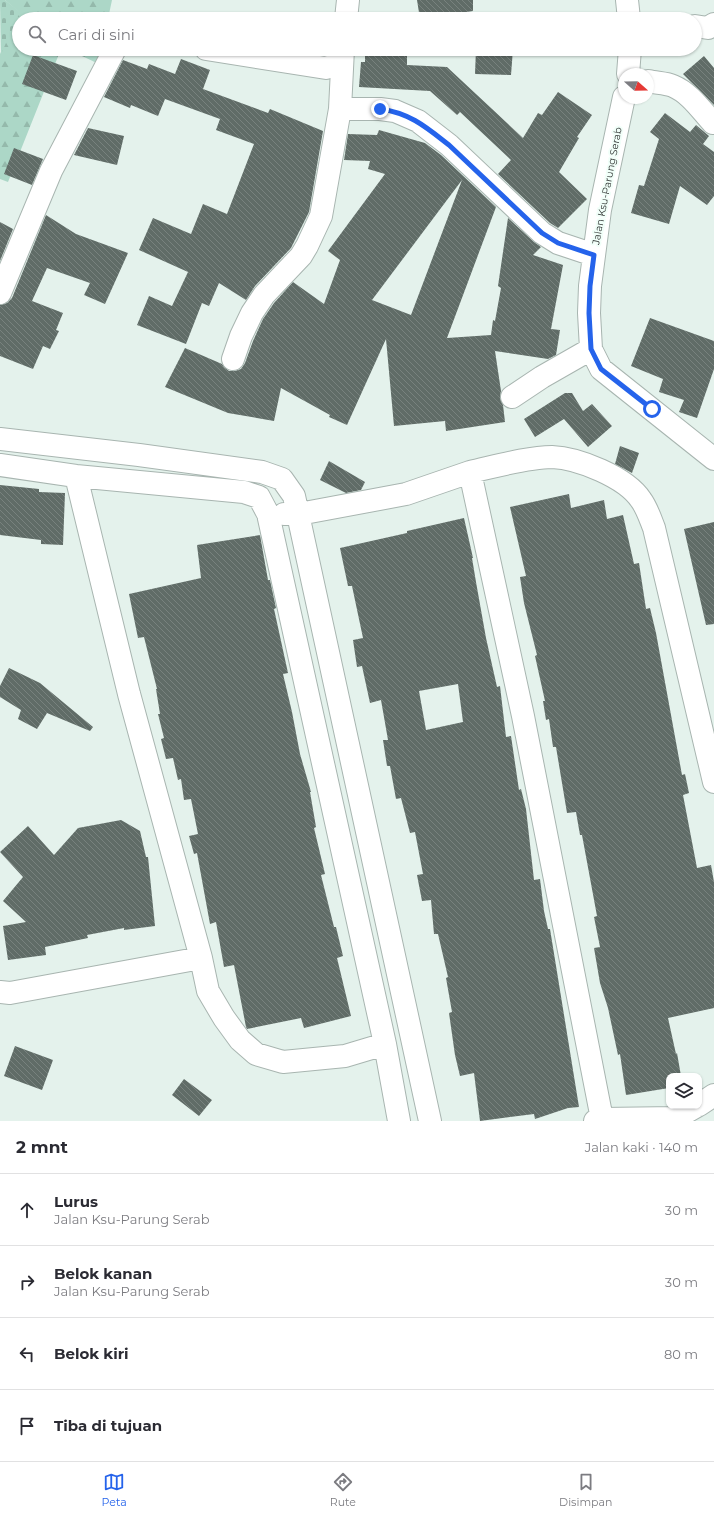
<!DOCTYPE html>
<html lang="id">
<meta charset="utf-8">
<style>
body{margin:0;font-family:Montserrat,sans-serif;background:#f2f2f3;color:#2b2b33}
.controls{position:absolute;right:12px;bottom:12px;display:grid;overflow:hidden;border-radius:8px;box-shadow:0 1px 3px #0004}
.controls button{width:36px;height:36px;display:grid;place-items:center;padding:0;border:0;border-bottom:1px solid #e1e1e2;background:#fff;color:#2b2b33;font:20px sans-serif}
.compass{position:absolute;left:618px;top:68px;width:36px;height:36px;border-radius:50%;background:#fff;box-shadow:0 1px 3px #0004;rotate:110deg}
.stop{position:absolute;width:12px;height:12px;margin:-9px;border:3px solid #2563eb;border-radius:50%;background:#fff}
.stop.end{background:#2563eb;border-color:#fff;box-shadow:0 1px 4px #0008}
.list{margin:0;padding:0;list-style:none}
h2{display:flex;justify-content:space-between;align-items:center;height:52px;margin:0;padding:0 16px;font-size:17px}
h2 small{font-size:13px;font-weight:400;color:#7c7c81}
.list li{display:grid;grid-template-columns:26px 1fr auto;gap:12px;align-items:center;box-sizing:border-box;height:72px;padding:0 16px;border-top:1px solid #e1e1e2}
.list b{display:block;font-size:15px;white-space:nowrap}
.list p{margin:0;font-size:13px;white-space:nowrap;color:#7c7c81}
.list em{font-size:13px;font-style:normal;color:#7c7c81}
.icon{flex:none;width:22px;height:22px;fill:none;stroke:currentColor;stroke-width:2;stroke-linecap:round;stroke-linejoin:round}
.map{position:relative;flex:none;width:714px;height:1121px;overflow:hidden}
.search{position:absolute;background:#fff;box-shadow:0 1px 3px #0004;left:12px;right:12px;top:12px;height:44px;display:flex;align-items:center;gap:10px;box-sizing:border-box;padding:0 14px;border-radius:22px;color:#7c7c81;font-size:15px}
.sheet{height:340px;background:#fff}
nav{display:flex;justify-content:space-around;align-items:center;box-sizing:border-box;height:56px;border-top:1px solid #e1e1e2;background:#fff;font-size:11px;color:#7c7c81}
nav a{display:grid;justify-items:center;gap:2px}
nav .on{color:#2563eb}
.map>svg:first-child{display:block}
.forest{fill:url(#forest-firs)}
.cemetery{fill:url(#cemetery-stones)}
.building{fill:url(#building-back-hatch);fill-rule:evenodd}
.lines{fill:none;stroke-linecap:round;stroke-linejoin:round}
.minor-casing{stroke:#a8b5b0;stroke-width:24}
.minor{stroke:#fff;stroke-width:22}
.route{stroke:#2563eb;stroke-width:5}
.labels{text-anchor:middle;dominant-baseline:central;stroke-width:4;stroke-linejoin:round;paint-order:stroke}
.street-label{font-size:10px;fill:#2f3432;stroke:#f1fff9}
</style>
<div class="map">
<svg width="714" height="1121" viewBox="0 0 714 1121">
<defs>
<pattern id="forest-firs" width="22" height="20" patternUnits="userSpaceOnUse"><rect width="22" height="20" fill="#acd7c7"/><path d="M5 1l3.5 6h-7zM16 11l3.5 6h-7z" fill="#94b9ab"/></pattern>
<pattern id="cemetery-stones" width="16" height="16" patternUnits="userSpaceOnUse"><rect width="16" height="16" fill="#acd7c7"/><path d="M2 7V4a2 2 0 0 1 4 0v3zM10 15v-3a2 2 0 0 1 4 0v3z" fill="#94b9ab"/></pattern>
<pattern id="building-back-hatch" width="6" height="6" patternUnits="userSpaceOnUse"><rect width="6" height="6" fill="#606c67"/><path d="M-1 5l2 2M0 0l6 6M5-1l2 2" fill="none" stroke="#78827e"/></pattern>
</defs>
<rect width="100%" height="100%" fill="#e4f2ec"/>
<path class="forest" d="M5,0H112L108,19H19V49H61L8,182L0,179V54L19,12Z
M67,49H102L99,64Z"/>
<path class="cemetery" d="M0,0H5L20,12L1,54Z"/>
<path class="building" d="M417,0H473V11L420,19Z
M366,12L408,13V19H366Z
M365,49H407V65L447,67L523,138L538,113L542,115L558,92L592,115L577,137L579,138L559,172L587,199L558,228L550,223L498,174L511,160L460,112L457,115L430,91L359,87L361,62H365Z
M476,49H513L511,75L475,74Z
M33,55L77,71L66,100L22,84Z
M704,56L714,68V105L683,74Z
M181,59L210,70L203,89L268,113L270,109L323,131L309,212L291,248L255,286L246,300L219,283L209,306L202,303L186,344L137,325L149,296L172,306L188,272L139,250L153,218L191,234L203,204L227,214L254,144L216,130L220,119L165,99L158,116L131,105L130,108L104,97L123,60L147,69L149,64L175,74Z
M665,113L690,132L696,125L709,136L703,144L714,152V196L707,205L680,186L669,224L631,213L639,185L644,186L659,139L650,132Z
M88,128L124,136L117,165L74,155Z
M379,130L425,143L441,155L496,207L447,338L491,335L493,320L495,321L501,288L498,286L508,218L534,242L541,247L533,255L563,265L551,329L560,330L556,355L548,359L495,351L501,391L500,398L503,405L505,422L446,431L445,421L394,426L386,339L347,425L329,417L330,415L281,388L274,421L228,413L165,387L185,348L222,364L224,367L229,371H235L241,369L245,363L253,341L263,319L274,303L293,282L324,304L340,260L328,251L385,174L368,169L370,161L344,160L348,134L377,135ZM462,180L411,315L372,300Z
M14,148L43,159L32,185L4,174Z
M46,215L76,234L128,253L105,304L84,295L90,283L47,268L32,301L63,313L56,330L59,331L50,349L43,346L33,369L0,356V305L7,303L12,298Z
M0,222L13,229L0,261Z
M650,318L714,341V369L697,418L679,412L684,400L659,392L663,379L631,366Z
M565,393H572L583,411L592,404L612,426L588,447L564,419L535,437L524,419Z
M620,446L639,453L632,473L615,464Z
M329,461L365,482L361,490L346,493L320,480Z
M0,485L39,489V492L65,493L63,545L41,544V540L0,535Z
M569,494L571,508L604,500L607,519L623,515L634,564L639,563L646,609L650,608L656,633L682,775L685,774L689,793L683,795L697,868L711,865L714,882V1008L668,1018L676,1054L677,1053L681,1076H669V1088L626,1095L620,1054L618,1055L608,1008L600,983L594,948L600,947L594,917L597,916L582,835H580L576,812L567,813L556,747H553L549,719L546,720L543,701H545L535,656L537,655L524,603L520,577L526,576L510,507Z
M464,518L473,558H472L476,582L486,638L497,687L500,686L506,737L511,736L519,790L521,789L526,809L534,880L540,879L544,911L548,929H550L579,1107L568,1108L535,1119L534,1114L480,1121L474,1073L460,1076L455,1055L449,1013L452,1012L446,978L448,977L438,934H434L431,900L422,901L417,875L423,874L415,832L410,833L401,798L396,799L390,766H387L383,740H388L381,700L370,703L362,666L357,667L353,640L363,638L352,586H348L340,548L407,533V531ZM458,684L463,722L426,730L419,691Z
M714,522V624L706,625L684,529Z
M260,535L268,580H270L276,608L274,609L288,673L283,674L292,712L300,754L311,792H310L316,827L314,828L325,874L321,875L334,927H336L343,956L337,958L351,1016L304,1028L301,1018L247,1029L246,1027L234,965L224,967L216,922L210,924L197,853L194,854L189,836L198,834L191,799L184,800L181,779L178,780L173,758L166,759L161,739L164,738L158,714H160L156,689H157L144,637L138,638L129,594L201,578L197,545Z
M9,668L40,683L93,727L90,731L47,713L37,729L18,719L21,710L0,697V686Z
M121,820L140,831L146,857H148L155,926L124,930V928L87,935L88,938L45,947L46,955L8,960L3,926L26,922L3,901L23,877L0,852L28,826L54,855L78,828Z
M15,1046L53,1060L42,1090L4,1076Z
M184,1079L212,1100L199,1116L172,1095Z"/>
<g class="lines">
<defs>
<path id="minor" d="M627,0L629,19
M346,19L348,0
M695,26L708,28L714,24
M206,49L326,68L342,62
M628,74L630,49
M648,81C656,83 666,83 673,86C690,93 701,110 713,123
M624,97L600,210L590,286L589,313L591,349L601,369L714,459
M340,109H380L395,111L418,121L449,145L542,233L558,243L594,255
M0,293L51,171L115,49
M233,359L241,336L252,313L264,295L301,256L307,246L321,216L340,109L343,49
M512,397L542,377L591,349
M0,439L139,455L262,472L282,479L294,496L430,1121
M0,465L76,476L244,492L259,497L268,514L385,1044L399,1121
M470,472C493,467 528,457 552,457C578,458 626,477 641,500C647,508 650,518 654,528L714,782
M76,476L129,694L201,958L208,991L224,1018L240,1040L256,1054L283,1062L345,1056L385,1044
M284,514H299L406,494L470,472L523,716L602,1119
M0,992L10,993L201,958
M699,1105L714,1095
M595,1121L602,1119L676,1118L697,1106"/>
</defs>
<use href="#minor" class="minor-casing"/>
<use href="#minor" class="minor"/>
</g>
<g class="lines">
<path class="route" d="M380,109C410,113 426,127 449,145L542,233L558,243L594,255L590,286L589,313L591,349L601,369L652,409"/>
</g>
<g class="labels">
<g class="street-label">
<text transform="translate(607 186) rotate(-79)">Jalan Ksu-Parung Serab</text>
</g>
</g>
</svg>
<div class="controls">
<button><svg class="icon" aria-label="layers" viewBox="0 0 24 24"><path d="M12 4l9 5-9 5-9-5zM3 14l9 5 9-5"/></svg></button>
</div>
<svg class="compass" viewBox="-18 -18 36 36"><path d="M0-13l5 13h-10z" fill="#e53935"/><path d="M0 13l5-13h-10z" fill="#7c7c81"/></svg>
<div class="stop" style="left:652px;top:409px"></div>
<div class="stop end" style="left:380px;top:109px"></div>
<div class="search"><svg class="icon" aria-label="search" viewBox="0 0 24 24"><circle cx="10" cy="10" r="6"/><path d="M15 15l6 6"/></svg>Cari di sini</div>
</div>
<section class="sheet">
<h2>2 mnt<small>Jalan kaki · 140 m</small></h2>
<ul class="list">
<li><svg class="icon" aria-label="ahead" viewBox="0 0 24 24"><path d="M12 20V5M6 11l6-6 6 6"/></svg><div><b>Lurus</b><p>Jalan Ksu-Parung Serab</p></div><em>30 m</em></li>
<li><svg class="icon" aria-label="right" viewBox="0 0 24 24"><path d="M7 20v-9h11M14 6l5 5-5 5"/></svg><div><b>Belok kanan</b><p>Jalan Ksu-Parung Serab</p></div><em>30 m</em></li>
<li><svg class="icon" aria-label="left" viewBox="0 0 24 24"><path d="M17 20v-9H6M10 6l-5 5 5 5"/></svg><div><b>Belok kiri</b></div><em>80 m</em></li>
<li><svg class="icon" aria-label="arrive" viewBox="0 0 24 24"><path d="M6 21V4h12l-3 4 3 4H6"/></svg><div><b>Tiba di tujuan</b></div></li>
</ul>
</section>
<nav>
<a class="on"><svg class="icon" aria-label="map" viewBox="0 0 24 24"><path d="M3 6l6-2 6 2 6-2v14l-6 2-6-2-6 2zM9 4v14M15 6v14"/></svg>Peta</a>
<a><svg class="icon" aria-label="directions" viewBox="0 0 24 24"><path d="M12 3l9 9-9 9-9-9zM9 14v-3h6M13 9l2 2-2 2"/></svg>Rute</a>
<a><svg class="icon" aria-label="saved" viewBox="0 0 24 24"><path d="M7 4h10v16l-5-4-5 4z"/></svg>Disimpan</a>
</nav>
